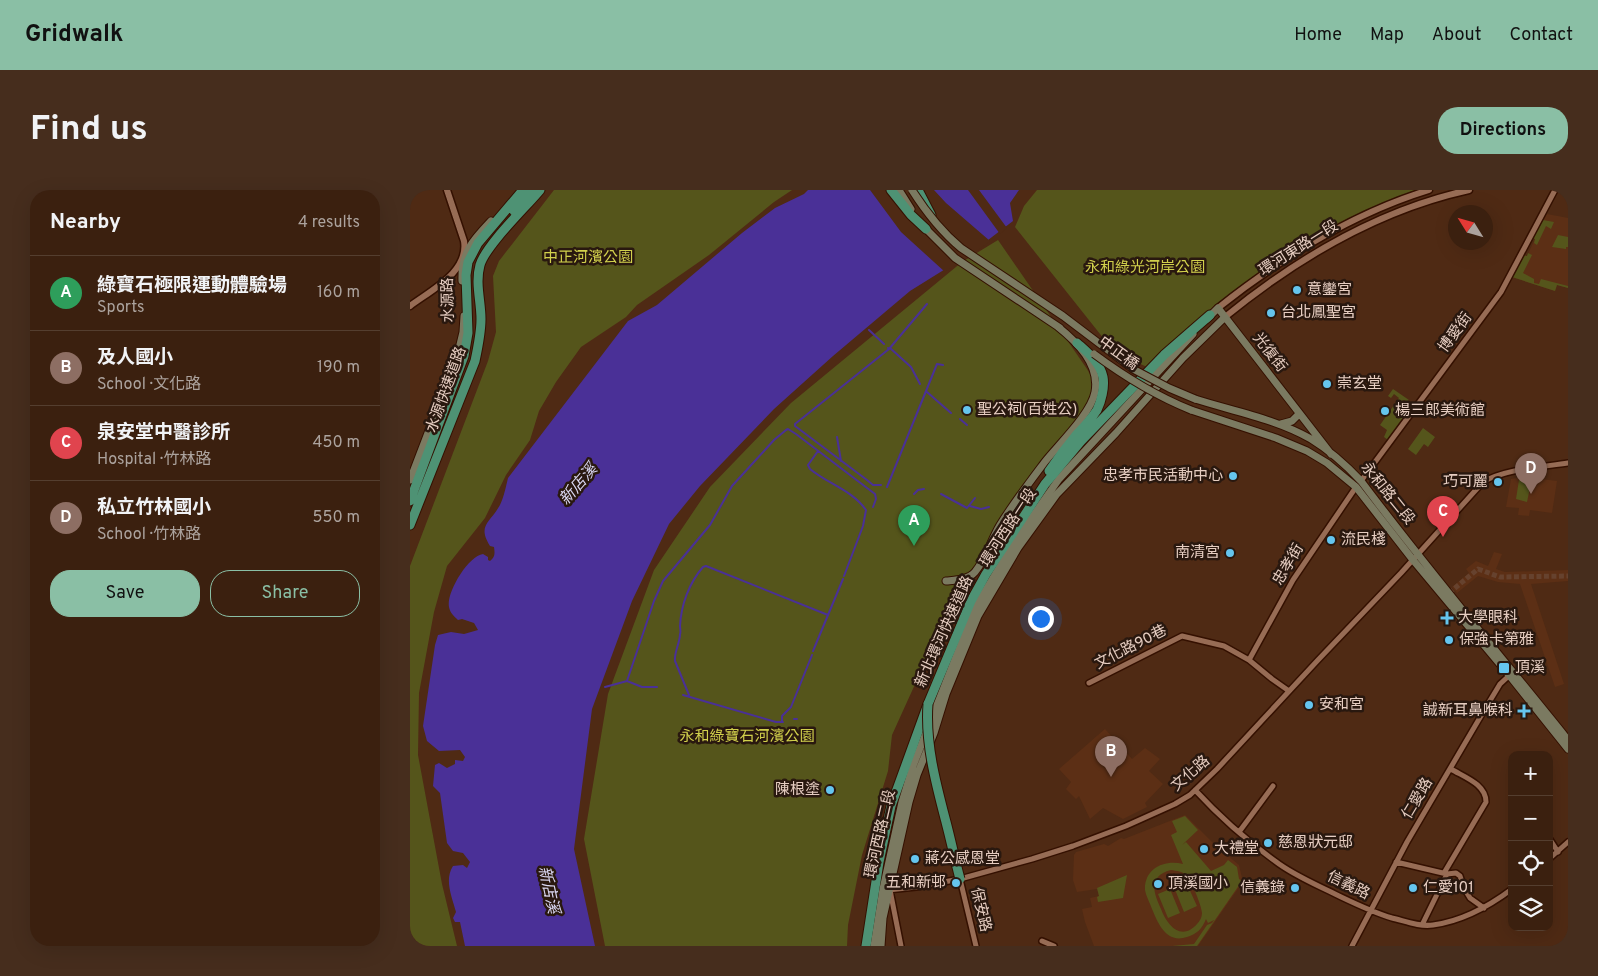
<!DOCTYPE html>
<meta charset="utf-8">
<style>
body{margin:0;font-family:Overpass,"Noto Sans TC",sans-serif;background:#462d1d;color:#f1f3f6}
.controls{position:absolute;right:15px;bottom:15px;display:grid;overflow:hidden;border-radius:10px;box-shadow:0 5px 20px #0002}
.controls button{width:45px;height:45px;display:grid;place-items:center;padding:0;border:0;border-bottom:1px solid #543e2f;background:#3b200f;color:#f1f3f6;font:25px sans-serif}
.compass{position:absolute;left:1038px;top:15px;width:45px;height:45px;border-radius:50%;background:#3b200f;box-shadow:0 5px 20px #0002;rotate:307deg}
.you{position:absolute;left:630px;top:428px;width:18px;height:18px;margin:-12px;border:4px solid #fff;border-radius:50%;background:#1a73e8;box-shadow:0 0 0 8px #1a73e833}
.badge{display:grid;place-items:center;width:32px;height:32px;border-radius:50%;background:#8abfa5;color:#fff;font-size:16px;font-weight:700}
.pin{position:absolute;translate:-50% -41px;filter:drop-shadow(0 1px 2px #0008)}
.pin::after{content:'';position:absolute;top:26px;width:18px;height:15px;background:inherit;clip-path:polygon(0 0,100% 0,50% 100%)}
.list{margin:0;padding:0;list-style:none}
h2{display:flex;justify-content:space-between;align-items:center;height:65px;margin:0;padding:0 20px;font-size:21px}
h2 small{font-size:16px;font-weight:400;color:#aca39e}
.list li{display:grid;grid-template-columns:32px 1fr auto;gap:15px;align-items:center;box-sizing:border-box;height:75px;padding:0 20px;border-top:1px solid #543e2f}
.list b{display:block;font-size:19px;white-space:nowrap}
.list p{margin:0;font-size:16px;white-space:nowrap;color:#aca39e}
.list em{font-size:16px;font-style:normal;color:#aca39e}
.actions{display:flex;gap:10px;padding:15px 20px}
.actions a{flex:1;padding:11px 0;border:1px solid #8abfa5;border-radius:20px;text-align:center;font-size:18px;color:#8abfa5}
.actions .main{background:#8abfa5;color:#111}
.icon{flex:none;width:28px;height:28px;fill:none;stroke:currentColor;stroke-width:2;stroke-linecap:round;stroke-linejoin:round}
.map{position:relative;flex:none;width:1158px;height:756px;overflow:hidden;border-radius:20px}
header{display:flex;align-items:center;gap:30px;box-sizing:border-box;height:70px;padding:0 25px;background:#8abfa5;color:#111}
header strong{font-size:24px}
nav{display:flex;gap:28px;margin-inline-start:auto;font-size:18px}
.intro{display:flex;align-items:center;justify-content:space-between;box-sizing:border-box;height:120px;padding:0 30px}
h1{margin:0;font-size:35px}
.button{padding:12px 22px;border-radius:20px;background:#8abfa5;color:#111;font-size:18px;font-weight:700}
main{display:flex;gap:30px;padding:0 30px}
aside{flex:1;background:#3b200f;border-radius:20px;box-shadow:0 5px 20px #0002}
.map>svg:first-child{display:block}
.built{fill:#5c2f15}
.green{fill:#55551b;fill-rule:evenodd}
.water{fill:#4a3097}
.pier{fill:#4f2a14}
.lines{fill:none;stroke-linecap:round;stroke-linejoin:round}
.stream{stroke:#4a3097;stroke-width:2}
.minor-tunnel{stroke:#66422e;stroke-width:5;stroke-dasharray:5 2.5;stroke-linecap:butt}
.minor-casing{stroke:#341000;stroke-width:8}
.tertiary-casing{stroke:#341000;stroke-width:9}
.secondary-casing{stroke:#341000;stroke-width:9}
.trunk-casing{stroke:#341000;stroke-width:11}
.minor{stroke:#976c55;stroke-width:5}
.tertiary{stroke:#976c55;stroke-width:6}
.secondary{stroke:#7b7a61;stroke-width:7}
.trunk{stroke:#4e9274;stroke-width:9}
.secondary-bridge-casing{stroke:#341000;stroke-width:9;stroke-linecap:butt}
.trunk-bridge-casing{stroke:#341000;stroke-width:11;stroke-linecap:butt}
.secondary-bridge{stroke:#7b7a61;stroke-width:7}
.trunk-bridge{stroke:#4e9274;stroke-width:9}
.poi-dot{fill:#65c5ee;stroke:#29180f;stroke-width:2}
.labels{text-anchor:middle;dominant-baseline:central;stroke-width:5;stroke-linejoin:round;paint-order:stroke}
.street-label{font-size:15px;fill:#e6cdc1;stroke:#29180f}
.park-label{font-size:15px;fill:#d1d04c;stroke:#29180f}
.poi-label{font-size:15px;fill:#e6cdc1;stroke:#29180f;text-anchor:start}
.water-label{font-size:16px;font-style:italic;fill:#dbd9f4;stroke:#29180f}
</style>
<header>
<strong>Gridwalk</strong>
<nav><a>Home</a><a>Map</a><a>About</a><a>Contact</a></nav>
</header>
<div class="intro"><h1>Find us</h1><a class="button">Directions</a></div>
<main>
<aside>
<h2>Nearby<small>4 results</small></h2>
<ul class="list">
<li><span class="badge" style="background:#2e9e5b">A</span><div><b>綠寶石極限運動體驗場</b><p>Sports</p></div><em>160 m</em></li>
<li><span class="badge" style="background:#8d6e63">B</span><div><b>及人國小</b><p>School · 文化路</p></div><em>190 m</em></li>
<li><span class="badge" style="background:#e0444e">C</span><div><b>泉安堂中醫診所</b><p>Hospital · 竹林路</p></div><em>450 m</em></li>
<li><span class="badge" style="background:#8d6e63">D</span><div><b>私立竹林國小</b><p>School · 竹林路</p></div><em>550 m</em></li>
</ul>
<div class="actions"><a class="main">Save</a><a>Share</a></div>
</aside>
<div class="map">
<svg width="1158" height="756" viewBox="0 0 1158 756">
<rect width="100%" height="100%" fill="#4f2a14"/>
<path class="built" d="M1137,24L1158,28V98L1147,95L1145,101L1102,87L1113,65L1117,66L1125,49L1123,48Z
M1132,284L1131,290V289L1147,291L1142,323L1120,320L1119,326L1108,325L1109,318L1096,317L1101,289Z
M1084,362L1092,364L1086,379L1095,382L1158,380V391L1121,394L1154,494L1145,497L1110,394L1088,392L1068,386L1047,403L1042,397L1059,383L1056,379L1066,371L1078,376Z
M695,539L722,569L735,558L750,569L739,581L753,594L735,613L737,617L713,629L693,618L680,629L669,606L666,609L656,599L661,592L649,579Z
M775,625L805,655L829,675L832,688L834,690L788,756H684L675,732L672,719L682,717L680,708L689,706L687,699L667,702L663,690L664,665L666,662L694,654L698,656L711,648L714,649Z"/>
<path class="green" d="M144,0H382L364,12L299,65L227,115L216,127L171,157L146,192L129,221L120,250L96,285L75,328L37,376L24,422L9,503L8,565L32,694L47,756H0V376L78,171L86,142L83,86L89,71Z
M627,0H1024L952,26L864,75L805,120L737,177L724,171L694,149L605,37L614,16Z
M1133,30L1144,32L1141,39L1136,36L1127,55L1124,53L1125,49L1123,48Z
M1148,45L1158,47V57H1156V59L1142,57Z
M588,50L677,179L691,204L580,350L536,426L482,545L478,581L452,665L438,735L437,756H195L174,649L198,504L244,380L300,297L381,213L552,72Z
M1118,63L1122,65L1113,83L1124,89V93L1129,94L1131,89L1158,96V98L1147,95L1145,101L1102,87L1113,65L1117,66Z
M983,199L999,210L997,212L994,210L988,215L989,217L998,224L978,250L974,247L977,240L970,235L989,208L984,204L981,208L978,206Z
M1013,238L1025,247L1018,257L1014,254L1006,265L998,259Z
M1122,288L1117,312L1106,309L1109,290Z
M775,626L788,640L772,655L776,652L801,681L814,675L818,670L827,677L829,689L832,691L787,756H762L784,754L797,735L802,733L804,730L798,733L796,729C792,739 787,744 777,747C756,754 748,733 742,719C740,713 736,706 735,700C734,678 755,669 773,674L761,645L767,642L762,631ZM761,680C767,681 772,681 776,685C781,689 792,717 792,723C792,727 790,731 787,734C771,752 757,735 751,719C743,702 738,686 761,680Z
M717,685L713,708L688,712L687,707L689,706L687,698Z
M776,692L787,716L774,722L764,697Z
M760,699L770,723L758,728L748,704Z"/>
<path class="water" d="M398,0H609L600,13L603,31L561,63L500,101L423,166L364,219L290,296L259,334L222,411L182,519L164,659L185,756H55L50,732H45L43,728L46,722C42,707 34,690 43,676L53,675L57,678L60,672L53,663L43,661L37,653L30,603L23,596L25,575L29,573L37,578L45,574V570L53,571L55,567L50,560L29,561L17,551L13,536L25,455L28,445L41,442L54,444L68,440L64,433L52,429L48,430C44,426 40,423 39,417C36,403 58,366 73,364L78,367V370L80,371C85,367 85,364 84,357L80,356C67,335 80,333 90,315C94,307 96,296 98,288L218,131L247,115L332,43L365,18L394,4Z"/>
<path class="pier" d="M460,0H524L536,13L580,51L562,65L535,82L491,42Z
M558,0H569L597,38L590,44Z"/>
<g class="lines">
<path class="stream" d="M459,140L474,154
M478,158L479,159L517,114
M480,158L501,177L510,194
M517,202L541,223
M550,229L557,235
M427,247L431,271
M408,261L398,275L400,279C418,294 442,300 456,320L453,336L434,386
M471,295H463L457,290L385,236V234L479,159
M477,297L527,174L533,175
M504,304L508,300L514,299
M531,304L557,318L565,308
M560,316L571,319L579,317
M403,461L433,389
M217,491L244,411L253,391L300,335L322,296L364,250L376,240L378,239L386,244L465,304L466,309L463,317
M195,497L217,491L232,497H247
M273,505L366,532H373
M278,506L279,505L265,471C264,462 270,453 270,444C271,443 270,437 270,436C271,415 279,393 293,377L296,376L418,425
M384,529H387
M372,532V526L381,517L402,465"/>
<path class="minor-tunnel" d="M1039,403L1068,379L1090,387L1158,386"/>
<defs>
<path id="minor" d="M951,291L1091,102L1145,0
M839,470L883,390L946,297
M679,493L772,446L814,456L839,470L862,489L879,501
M785,600C809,626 836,650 865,671C883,685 905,694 925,704C944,713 962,722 982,728C995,731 1009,737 1023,735C1053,731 1078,717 1102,699
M829,642L863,596
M1139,648L1148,662
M1139,669L1158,652
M986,672L1037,684L1046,683L1050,686L1054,698L1060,708L1074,718
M1034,683L1076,612C1076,594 1054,587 1041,579
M550,689L566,756
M478,700L506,697L550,689L622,669L663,656L716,636L765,614L780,605L807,579L908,470L991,383L1073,292C1095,279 1132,277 1158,273
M480,700L491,756
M1012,735L1037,684
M632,751L644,756
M942,756L997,652L1075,519L1090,494L1102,483"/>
<path id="tertiary" d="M0,116C21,100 59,82 54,51L37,0
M808,118C871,68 941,24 1019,0
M815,127C886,69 968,20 1059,0"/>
<path id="secondary" d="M489,0L501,19
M513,36L545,68L650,138
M52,91C51,62 63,50 81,31
M797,129L808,118L921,264
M785,209C823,221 866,229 901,249C919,260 936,275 951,291C1017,379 1089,464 1158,550
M781,220L866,248L897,261L917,273L946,297L1003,370L1099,485L1158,559
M871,234L882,231L889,224
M0,290L47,167L53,142L54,126
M536,391C546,390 558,390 565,382C576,369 581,350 590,335C603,314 619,293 634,273C648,255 681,224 685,202C690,174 667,152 647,136
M464,756L473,699L492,612L503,576L566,416L606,350L649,289L783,144
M471,756L473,728L499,612L507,585L524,543L536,504L568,426L608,358L647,304L706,243L773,168L815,127"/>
<path id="trunk" d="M481,0L501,25L516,39
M508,0L521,25
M104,21L122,0
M639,281C648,268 657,256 667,244C674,237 681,229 687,220C691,212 695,197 693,187C690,172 677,162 667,153
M0,311L54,166L58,143L56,85L58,72L68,53L113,0
M0,335L65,171C68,157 71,143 71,129C71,111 65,93 70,75C76,55 115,18 130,0
M456,756L469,672L481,616L518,514L561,411L576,384L635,294L671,251L754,165L800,125"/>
</defs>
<use href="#minor" class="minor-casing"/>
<use href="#tertiary" class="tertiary-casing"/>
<use href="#secondary" class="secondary-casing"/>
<use href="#trunk" class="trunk-casing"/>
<use href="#minor" class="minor"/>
<use href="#tertiary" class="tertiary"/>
<use href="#secondary" class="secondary"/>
<use href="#trunk" class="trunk"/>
<defs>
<path id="secondary-bridge" d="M502,0C516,22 532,42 551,58L653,126L723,179L759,198L785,209
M684,164C715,187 746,206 781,220"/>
<path id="trunk-bridge" d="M518,514C515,553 526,594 536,632C541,651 545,670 550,689"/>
</defs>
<use href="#secondary-bridge" class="secondary-bridge-casing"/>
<use href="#trunk-bridge" class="trunk-bridge-casing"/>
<use href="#secondary-bridge" class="secondary-bridge"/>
<use href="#trunk-bridge" class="trunk-bridge"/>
</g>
<g class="poi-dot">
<circle cx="887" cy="100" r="5"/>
<circle cx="861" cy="123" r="5"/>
<circle cx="917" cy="194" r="5"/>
<circle cx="557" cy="220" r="5"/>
<circle cx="975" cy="221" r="5"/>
<circle cx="823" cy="286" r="5"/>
<circle cx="1088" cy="292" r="5"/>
<circle cx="921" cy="350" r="5"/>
<circle cx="820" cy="363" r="5"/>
<path d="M1034.5 420.5h5v5h5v5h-5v5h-5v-5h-5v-5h5z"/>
<circle cx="1039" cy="450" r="5"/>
<rect x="1088" y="472" width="12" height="12" rx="2.5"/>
<circle cx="899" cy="515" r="5"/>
<path d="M1111.5 513.5h5v5h5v5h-5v5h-5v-5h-5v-5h5z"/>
<circle cx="420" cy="600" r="5"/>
<circle cx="858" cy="653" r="5"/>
<circle cx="794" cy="659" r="5"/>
<circle cx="505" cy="669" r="5"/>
<circle cx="546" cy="693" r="5"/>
<circle cx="748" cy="694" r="5"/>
<circle cx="885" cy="698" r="5"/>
<circle cx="1003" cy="698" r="5"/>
</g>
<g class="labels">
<g class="street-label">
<text transform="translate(889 59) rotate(-32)">環河東路一段</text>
<text transform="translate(39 110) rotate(-91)">水源路</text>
<text transform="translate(1046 143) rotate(-54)">博愛街</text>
<text transform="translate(859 163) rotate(52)">光復街</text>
<text transform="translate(708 164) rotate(36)">中正橋</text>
<text transform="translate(37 200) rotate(-70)">水源快速道路</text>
<text transform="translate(977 304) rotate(51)">永和路二段</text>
<text transform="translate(599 338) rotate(-57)">環河西路一段</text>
<text transform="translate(879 375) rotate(-59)">忠孝街</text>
<text transform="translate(535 442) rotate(-66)">新北環河快速道路</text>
<text transform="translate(721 458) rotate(-27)">文化路90巷</text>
<text transform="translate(781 584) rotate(-41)">文化路</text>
<text transform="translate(1008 609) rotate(-59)">仁愛路</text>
<text transform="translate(471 644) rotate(-77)">環河西路二段</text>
<text transform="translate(938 696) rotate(26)">信義路</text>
<text transform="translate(570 720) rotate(77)">保安路</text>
</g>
<g class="park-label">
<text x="178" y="68">中正河濱公園</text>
<text x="735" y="78">永和綠光河岸公園</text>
<text x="337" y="547">永和綠寶石河濱公園</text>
</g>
<g class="poi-label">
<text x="897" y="100">意鑾宮</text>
<text x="871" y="123">台北鳳聖宮</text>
<text x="927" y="194">崇玄堂</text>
<text x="567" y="220">聖公祠(百姓公)</text>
<text x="985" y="221">楊三郎美術館</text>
<text x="813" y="286" text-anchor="end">忠孝市民活動中心</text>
<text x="1078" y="292" text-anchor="end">巧可麗</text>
<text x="931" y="350">流民棧</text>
<text x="810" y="363" text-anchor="end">南清宮</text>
<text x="1048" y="428">大學眼科</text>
<text x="1049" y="450">保強卡第雅</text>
<text x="1105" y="478">頂溪</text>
<text x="909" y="515">安和宮</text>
<text x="1103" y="521" text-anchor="end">誠新耳鼻喉科</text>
<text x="410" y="600" text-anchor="end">陳根塗</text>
<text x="868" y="653">慈恩狀元邸</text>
<text x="804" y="659">大禮堂</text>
<text x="515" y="669">蔣公感恩堂</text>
<text x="536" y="693" text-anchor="end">五和新邨</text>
<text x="758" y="694">頂溪國小</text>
<text x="875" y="698" text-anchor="end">信義錄</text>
<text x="1013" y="698">仁愛101</text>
</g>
<g class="water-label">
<text transform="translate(169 295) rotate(-49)">新店溪</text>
<text transform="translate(138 700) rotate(78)">新店溪</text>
</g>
</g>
</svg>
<div class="controls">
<button>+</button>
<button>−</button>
<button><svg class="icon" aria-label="locate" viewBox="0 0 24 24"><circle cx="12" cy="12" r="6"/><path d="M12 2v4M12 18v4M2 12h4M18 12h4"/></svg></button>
<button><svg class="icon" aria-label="layers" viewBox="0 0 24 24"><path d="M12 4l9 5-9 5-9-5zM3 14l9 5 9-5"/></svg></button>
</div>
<svg class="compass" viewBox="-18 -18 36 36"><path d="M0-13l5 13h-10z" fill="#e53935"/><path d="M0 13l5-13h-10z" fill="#aca39e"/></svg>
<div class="you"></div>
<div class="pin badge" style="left:504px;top:356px;background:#2e9e5b">A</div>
<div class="pin badge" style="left:701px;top:587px;background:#8d6e63">B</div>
<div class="pin badge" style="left:1033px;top:347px;background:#e0444e">C</div>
<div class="pin badge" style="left:1121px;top:304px;background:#8d6e63">D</div>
</div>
</main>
